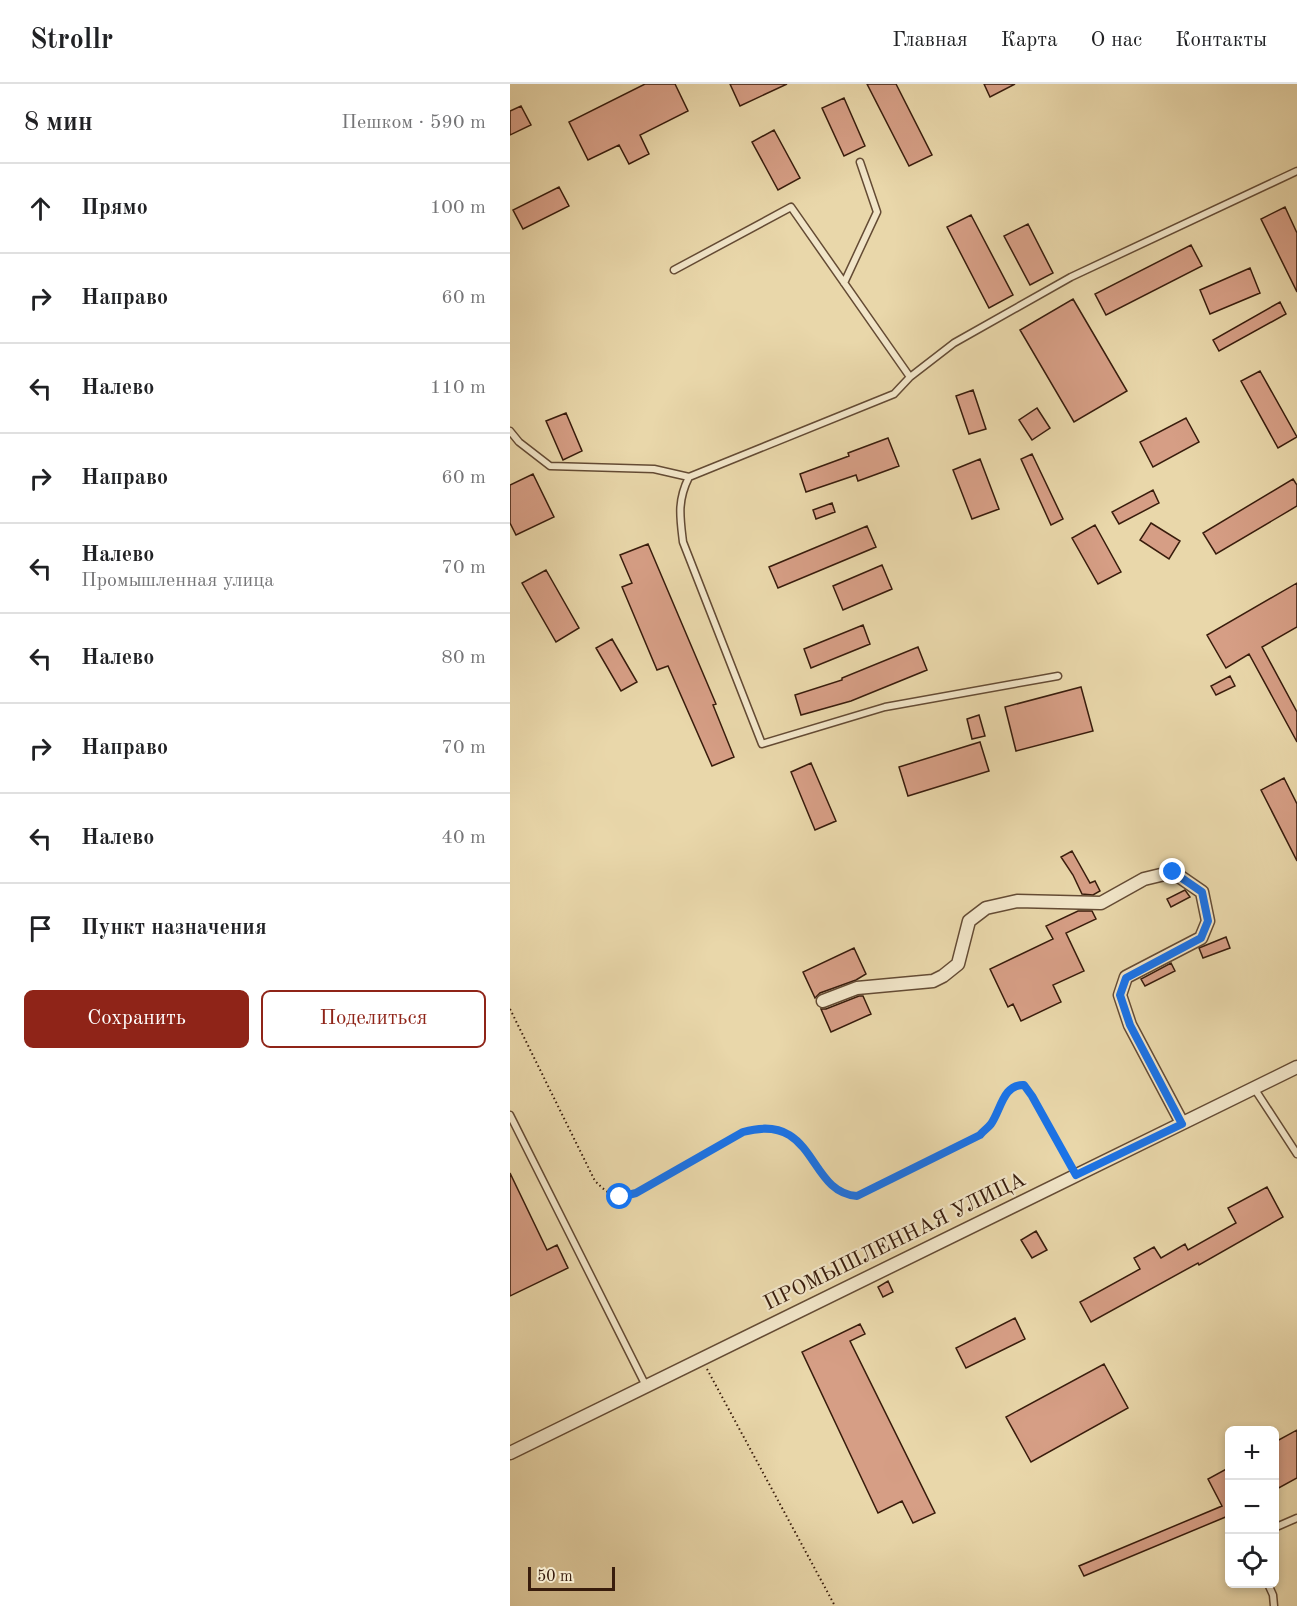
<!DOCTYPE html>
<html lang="ru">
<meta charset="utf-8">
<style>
body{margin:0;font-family:"Old Standard TT",serif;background:#f6f6f6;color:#202124}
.controls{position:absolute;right:18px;bottom:18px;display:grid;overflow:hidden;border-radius:9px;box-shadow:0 3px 9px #0003}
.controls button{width:54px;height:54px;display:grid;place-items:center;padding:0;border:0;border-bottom:2px solid #e0e0e0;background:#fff;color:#202124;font:30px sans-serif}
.scale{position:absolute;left:18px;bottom:15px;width:87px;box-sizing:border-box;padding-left:6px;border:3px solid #381c0c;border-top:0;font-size:16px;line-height:21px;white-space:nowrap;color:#381c0c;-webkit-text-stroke:4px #f1e5c8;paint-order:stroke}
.stop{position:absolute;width:18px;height:18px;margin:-14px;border:4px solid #1a73e8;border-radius:50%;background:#fff}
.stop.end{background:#1a73e8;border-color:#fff;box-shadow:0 2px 6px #0008}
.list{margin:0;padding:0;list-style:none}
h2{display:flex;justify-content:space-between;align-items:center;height:78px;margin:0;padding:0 24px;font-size:26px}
h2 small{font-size:20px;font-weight:400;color:#757577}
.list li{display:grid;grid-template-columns:39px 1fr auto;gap:18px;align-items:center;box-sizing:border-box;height:90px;padding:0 24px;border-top:2px solid #e0e0e0}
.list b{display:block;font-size:22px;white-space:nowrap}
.list p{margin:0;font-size:20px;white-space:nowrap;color:#757577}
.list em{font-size:20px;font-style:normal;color:#757577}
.actions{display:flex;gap:12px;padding:18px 24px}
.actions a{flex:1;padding:14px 0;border:2px solid #8f2418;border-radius:9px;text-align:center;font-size:21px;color:#8f2418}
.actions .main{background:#8f2418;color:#fff}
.icon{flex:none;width:33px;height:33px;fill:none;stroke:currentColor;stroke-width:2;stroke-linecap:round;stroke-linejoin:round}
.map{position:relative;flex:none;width:787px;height:1522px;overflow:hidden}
header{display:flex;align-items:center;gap:36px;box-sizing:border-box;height:84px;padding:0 30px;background:#fff;border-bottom:2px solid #e0e0e0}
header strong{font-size:28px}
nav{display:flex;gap:33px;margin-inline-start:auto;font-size:21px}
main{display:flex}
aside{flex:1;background:#fff}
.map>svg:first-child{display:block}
.building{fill:#d69e85;stroke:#381c0c;stroke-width:1.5}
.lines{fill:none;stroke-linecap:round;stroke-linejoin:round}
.service-casing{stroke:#644b34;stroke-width:9}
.minor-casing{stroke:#644b34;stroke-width:15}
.path{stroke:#381c0c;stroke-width:2;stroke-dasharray:1.5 3;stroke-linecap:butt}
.service{stroke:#f1e5c8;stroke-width:6}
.minor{stroke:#f1e5c8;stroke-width:12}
.route{stroke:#1a73e8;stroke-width:8}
.labels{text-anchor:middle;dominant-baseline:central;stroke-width:4.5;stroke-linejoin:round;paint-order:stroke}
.street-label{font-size:21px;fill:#381c0c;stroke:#f1e5c8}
</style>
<header>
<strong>Strollr</strong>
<nav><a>Главная</a><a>Карта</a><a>О нас</a><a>Контакты</a></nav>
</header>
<main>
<aside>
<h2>8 мин<small>Пешком · 590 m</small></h2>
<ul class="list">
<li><svg class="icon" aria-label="ahead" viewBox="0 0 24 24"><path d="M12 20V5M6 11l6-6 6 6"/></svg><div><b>Прямо</b></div><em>100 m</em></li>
<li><svg class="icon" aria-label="right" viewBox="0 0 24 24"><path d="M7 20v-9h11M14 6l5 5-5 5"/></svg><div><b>Направо</b></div><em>60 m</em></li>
<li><svg class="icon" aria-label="left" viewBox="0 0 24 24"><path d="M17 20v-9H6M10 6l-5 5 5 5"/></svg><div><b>Налево</b></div><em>110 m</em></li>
<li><svg class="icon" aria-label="right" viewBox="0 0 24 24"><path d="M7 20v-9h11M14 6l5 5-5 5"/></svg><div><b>Направо</b></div><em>60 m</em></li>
<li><svg class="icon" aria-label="left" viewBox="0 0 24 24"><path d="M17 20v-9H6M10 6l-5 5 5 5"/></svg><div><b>Налево</b><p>Промышленная улица</p></div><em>70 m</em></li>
<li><svg class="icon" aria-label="left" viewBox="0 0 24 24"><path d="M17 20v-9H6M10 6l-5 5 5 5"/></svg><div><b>Налево</b></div><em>80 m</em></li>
<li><svg class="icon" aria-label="right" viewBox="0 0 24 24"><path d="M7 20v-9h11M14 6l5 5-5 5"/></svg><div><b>Направо</b></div><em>70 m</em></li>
<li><svg class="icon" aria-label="left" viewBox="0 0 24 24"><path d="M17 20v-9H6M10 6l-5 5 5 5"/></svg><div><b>Налево</b></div><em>40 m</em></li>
<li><svg class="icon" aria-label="arrive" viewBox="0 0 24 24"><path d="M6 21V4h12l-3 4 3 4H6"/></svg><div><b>Пункт назначения</b></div></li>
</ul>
<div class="actions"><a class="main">Сохранить</a><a>Поделиться</a></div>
</aside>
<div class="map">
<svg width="787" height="1522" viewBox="0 0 787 1522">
<rect width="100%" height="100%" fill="#e9d7aa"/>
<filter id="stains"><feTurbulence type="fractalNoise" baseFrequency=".00333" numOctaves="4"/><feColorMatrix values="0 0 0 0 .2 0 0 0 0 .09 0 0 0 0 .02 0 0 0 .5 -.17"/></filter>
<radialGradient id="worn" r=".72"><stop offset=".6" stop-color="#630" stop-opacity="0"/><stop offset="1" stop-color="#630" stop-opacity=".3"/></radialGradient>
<path class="building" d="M135,0H165L178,27L130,51L139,70L119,80L109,61L78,76L59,38Z
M220,0H277L230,22Z
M357,0H386L422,71L399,82Z
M474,0H505L480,13Z
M334,14L355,62L334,72L312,24Z
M11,22L21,41L0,51V27Z
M264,46L290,94L268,106L242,58Z
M49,103L59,122L13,145L3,126Z
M775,123L787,149V208L751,135Z
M461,131L503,211L479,224L437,143Z
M518,140L543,189L520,201L494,152Z
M681,161L692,182L596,231L585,210Z
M740,184L750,209L700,230L690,206Z
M563,215L617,307L564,338L510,246Z
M770,218L776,230L709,267L703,256Z
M750,287L787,353L768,364L731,297Z
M463,306L476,345L459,350L446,312Z
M527,324L540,344L522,356L509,336Z
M56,329L72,367L53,376L36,337Z
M676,334L689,358L643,383L630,358Z
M378,354L389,382L348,397L346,391L296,408L290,390L339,372L338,369Z
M522,370L553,435L541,441L511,375Z
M470,375L489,425L462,435L443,386Z
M23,390L44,433L6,451L0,439V401Z
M783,395L787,401V422L706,470L693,449Z
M643,406L649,419L609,440L602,428Z
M322,419L325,428L306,435L303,426Z
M641,439L670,457L659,475L630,456Z
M585,441L611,488L588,500L562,454Z
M357,442L366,463L268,504L259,483Z
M138,460L206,620L203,621L224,673L202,682L158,582L147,586L112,503L122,499L110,471Z
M372,481L382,505L333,526L323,502Z
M36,486L69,544L46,558L12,499Z
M787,499V543L752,563L787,628V658L739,570L716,584L697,551Z
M353,541L360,560L301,584L294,565Z
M102,555L127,598L111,607L86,564Z
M408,563L417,586L341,617L291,631L285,611L332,596V594Z
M720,592L725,602L706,611L701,602Z
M571,603L583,647L506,667L495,623Z
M469,631L475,652L462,655L457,635Z
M470,658L479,687L398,712L389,683Z
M301,679L326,737L305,746L281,688Z
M774,694L787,720V777L751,706Z
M562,767L580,799L585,797L590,807L583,811L572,810L563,791L551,773Z
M675,806L680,813L661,823L657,815Z
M568,827H582L586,835L556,849L574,887L543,901L551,918L511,937L503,920L498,923L480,885L543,855L536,842Z
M716,853L720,864L693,874L689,864Z
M344,864L356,890L346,896L310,909L305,914L293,888Z
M661,879L665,887L635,902L631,895Z
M349,912H353L361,930L321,948L311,925H316Z
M0,1089L37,1166L47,1161L58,1184L0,1212Z
M757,1103L773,1133L689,1181L688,1179L581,1238L570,1218L630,1185L624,1174L644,1163L651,1174L675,1160L678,1166L726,1139L718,1124Z
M526,1147L537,1166L522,1174L511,1156Z
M378,1197L383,1208L373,1213L368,1203Z
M505,1234L515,1255L456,1284L446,1264Z
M350,1240L355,1250L340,1257L425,1429L403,1439L392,1417L368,1429L292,1268Z
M594,1280L618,1324L521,1378L496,1333Z
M787,1346V1394L765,1406V1358Z
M720,1383V1435L718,1432L574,1492L569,1482L712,1422L698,1395Z"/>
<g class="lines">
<defs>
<path id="service" d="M164,186L281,123L400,293
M334,199L367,128L350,78
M0,347L9,358L40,382L144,385L179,393
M548,592L375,623L252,660L173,458C170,433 167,417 179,393L384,310L400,293L444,259L561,193L787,87
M744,1004L787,1070
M0,1031L136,1302
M764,1444L787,1434
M758,1500L763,1511L764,1522"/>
<path id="minor" d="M313,917L347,904L423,897L433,892L448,880L459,837L476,824L507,817L591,819L634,795L663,788L692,808L698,837L691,854L616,893L610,911L620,941L672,1039
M0,1369L787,983"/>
</defs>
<use href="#service" class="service-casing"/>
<use href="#minor" class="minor-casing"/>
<path class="path" d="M0,925L85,1097C100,1112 105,1114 126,1109L233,1048C242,1045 251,1043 261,1043C300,1046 308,1110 347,1112L470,1051C473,1047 478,1044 481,1040C491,1026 493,1000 514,1001L561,1082
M197,1285L325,1522"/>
<use href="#service" class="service"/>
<use href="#minor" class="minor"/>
</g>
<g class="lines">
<path class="route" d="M110,1113L126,1109L233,1048C307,1027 297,1109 347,1112L470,1051C473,1047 478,1044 481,1040C491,1026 493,1000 514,1001L522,1012L566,1091L672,1040L620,941L610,911L616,894L691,854L698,837L692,808L663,788"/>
</g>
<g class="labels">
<g class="street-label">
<text transform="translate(385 1158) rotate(-26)">ПРОМЫШЛЕННАЯ УЛИЦА</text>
</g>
</g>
<rect width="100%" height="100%" filter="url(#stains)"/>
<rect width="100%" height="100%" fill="url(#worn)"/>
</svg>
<div class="controls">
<button>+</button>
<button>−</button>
<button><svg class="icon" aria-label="locate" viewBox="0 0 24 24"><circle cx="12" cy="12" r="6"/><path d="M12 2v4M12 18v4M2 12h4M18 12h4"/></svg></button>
</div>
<div class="scale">50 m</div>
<div class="stop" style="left:110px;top:1113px"></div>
<div class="stop end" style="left:663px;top:788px"></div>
</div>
</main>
